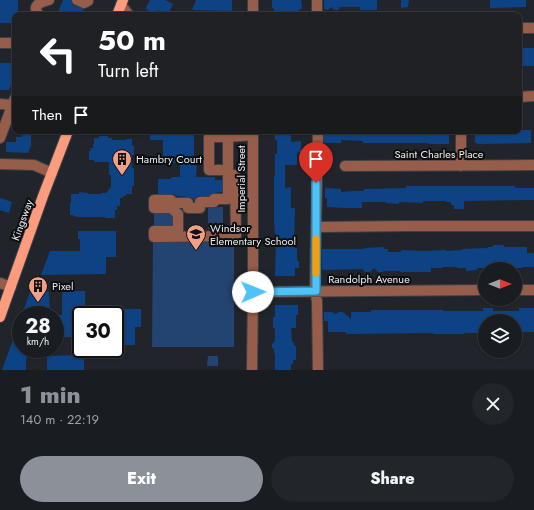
<!DOCTYPE html>
<meta charset="utf-8">
<style>
body{margin:0;font-family:Jost,sans-serif;background:#222529;color:#f1f3f6;height:100vh;display:flex;flex-direction:column;font-size:15px;white-space:nowrap}
*{box-sizing:border-box;margin:0}
p{font-size:13px;color:#9fa1a5}
.icon{flex:none;width:22px;height:22px;fill:none;stroke:currentColor;stroke-width:2;stroke-linecap:round;stroke-linejoin:round}
.map{position:relative;height:370px;overflow:hidden}
.details{display:flex;flex-direction:column;background:#191c20;flex:1}
.details>*{flex:none}
.banner{position:absolute;left:12px;top:12px;width:510px;height:122px;border-radius:8px;box-shadow:0 1px 3px #0004,0 0 0 1px #373a3e;background:#202124;color:#fff;overflow:hidden}
.needle{width:26px;rotate:90deg}
.buttons{position:absolute;left:478px;top:262px;display:grid;gap:8px}
.buttons a{display:grid;place-items:center;width:44px;height:44px;border-radius:50%;background:#191c20;box-shadow:0 1px 3px #0004,0 0 0 1px #373a3e;font-size:20px}
.speed{position:absolute;left:12px;top:306px;display:flex;gap:8px;font-size:20px;font-weight:700;text-align:center}
.speed>*{display:grid;place-content:center;width:52px;height:52px;border-radius:50%;background:#191c20;box-shadow:0 1px 3px #0004,0 0 0 1px #373a3e;line-height:1}
.speed small{font-size:10px;font-weight:400}
.speed .limit{border:2px solid #111;border-radius:6px;background:#fff;color:#111}
.pin{position:absolute;display:grid;place-items:center;width:34px;height:34px;color:#fff;margin:-41px -17px;border-radius:50% 50% 50% 0;rotate:-45deg;box-shadow:0 0 4px #0007}
.pin .icon{rotate:45deg}
.me{position:absolute;width:44px;margin:-22px;rotate:89deg;stroke-linejoin:round;filter:drop-shadow(0 0 3px #0008)}
.turn{display:flex;align-items:center;gap:14px;height:84px;padding:0 20px;font-size:18px}
.turn .icon{width:52px;height:52px;stroke-width:2.5}
.turn b{display:block;font-size:28px;line-height:34px}
.then{display:flex;align-items:center;height:38px;padding:0 20px;background:#0003;gap:8px;font-size:15px}
.round{display:grid;place-items:center;flex:none;width:42px;height:42px;border-radius:21px;background:#222529}
.head{display:flex;align-items:center;justify-content:space-between;height:68px;padding:0 20px}
h1{font-size:24px;font-weight:800;line-height:30px;color:#8c9099}
.cta{display:flex;gap:8px;margin-top:auto;padding:8px 20px}
.cta a{flex:1;height:46px;border-radius:24px;background:#8c9099;color:#fff;font-size:16px;font-weight:800;line-height:46px;text-align:center}
.cta a+a{background:#222529;color:#f1f3f6}
.map>svg:first-child{display:block}
.green{fill:#234370}
.building{fill:#0d4384}
.lines{fill:none;stroke-linecap:round;stroke-linejoin:round}
.minor-casing{stroke:#3d4147;stroke-width:12}
.major-casing{stroke:#3d4147;stroke-width:12}
.minor{stroke:#975d4b;stroke-width:10}
.major{stroke:#fd9b7e;stroke-width:10}
.route-casing{stroke:#337fa1;stroke-width:10}
.route{stroke:#4fc3f7;stroke-width:7}
.slow{stroke:#f59e0b;stroke-width:7}
.labels{text-anchor:middle;dominant-baseline:central;stroke-width:4;stroke-linejoin:round;paint-order:stroke}
.street-label{font-size:11px;fill:#e9ecf0;stroke:#0c0e10}
.poi-label{font-size:11px;fill:#e9ecf0;stroke:#0c0e10;text-anchor:start}
</style>
<div class="map">
<svg width="534" height="370" viewBox="0 0 534 370">
<rect width="100%" height="100%" fill="#21252b"/>
<path class="green" d="M208,207H223V229H208Z
M154,208H171L178,231H154Z
M153,242H234V347H152Z
M208,356H218V366H207Z"/>
<path class="building" d="M0,0H18V15H15V23H0Z
M63,0H71L72,4L74,6L84,9L81,15H57Z
M150,0H165L173,4L168,15L158,10L156,14L145,9Z
M196,0H232V11L192,10Z
M272,0H301L302,8L297,12H290V13H276L272,7Z
M324,0H377V10H360V7H340L338,10H334L331,7L328,10L324,9Z
M401,0H409L408,7L401,8Z
M490,0H526V7L490,8Z
M519,48H534V66H519Z
M0,63H15V74L9,90H0Z
M519,130H531V143L477,144V143H475V131H519Z
M22,131H31V146L28,153L6,152V142H16V137H22Z
M150,131H194V162H197L196,177H215V180H222V192L214,193L209,196H197L194,200L192,198L188,197L176,196L174,194H158V179H171V177H180V163H163V140H150Z
M275,131H291V142L301,141V152L297,153V165H285V188L291,187V208H295L294,248H297V261H299V268H295V276H275L276,234H275L274,221V176H275V154H277V140H275Z
M324,131H449V144H428V143H363V141L341,140V143H324Z
M99,136H108V138H112V140H126V139H132V146H134V155H132V168H134V186H132V194H126V196H123V198H120V206H117V210H115V218H105V217H76V216H73V215H70V203H71V194H79V192L88,193V194H101V193H106L111,187V175H109V162H94V160H89V151H91L90,148H93V144H94V138H99Z
M406,186H515V188H534V200L464,201V209H454V205H451V202H446V201H423V203L399,202V204L386,203V202H362V208H346L327,207V198H325V188L341,189V192L354,191H364V189L406,188Z
M0,198L12,202L9,213L0,210Z
M78,231H116V257H106V274L41,275L50,251H80V239H78Z
M493,245H504V247H527V253H534V267H523V268H477V270L466,271V268H457V267H443V268H431V272H400V271H384L383,272H378L374,268L370,272H365L362,269L323,270V269H322V249H364V248L384,247V249H388V252H401V250L423,251L446,250V251L462,250V249L488,248V247H493Z
M32,286L49,292L50,315H22Z
M62,290H73V291H85V315H81V337H55V315H62Z
M275,305H298V315H296V328H291L292,342H294V346H296V360H293V364H291V370H275V353H274V349L272,348V344L275,341V328H273V317H275Z
M483,308H493V311H519V308H534V332H515V321H485V327H480V333H464V334H433V333L346,334V332H328V321H324V312H332L336,314L339,312H343L351,319V312H371V310H443V311H483Z
M115,309H141V327H135V345H121V354H115Z
M20,320H21V349H30L26,360V370H2Z
M84,355V370H47V356Z"/>
<g class="lines">
<g class="minor-casing">
<path id="minor" d="M77,0L84,3L88,1
M121,5L129,15
M39,15C31,5 41,2 49,0
M253,15V0
M317,15V0
M519,28H534
M0,43H15
M519,97L534,96
M0,104L12,105
M318,131L316,227L315,291L317,301L318,370
M461,131V166
M209,137H228V170H209Z
M228,137L253,135
M0,138L15,98
M0,164L34,165L52,173
M345,166L534,165
M228,175H235L236,236L154,237V231H178V214L171,208H154V200H171V203H188V208H200V202H214V199H228Z
M316,227L409,226H534
M0,283L11,287
M515,290H534
M253,292L485,290
M252,370L253,292V131"/>
</g>
<g class="major-casing">
<path id="major" d="M117,15L123,0
M0,317L43,196L68,131"/>
</g>
<use href="#minor" class="minor"/>
<use href="#major" class="major"/>
</g>
<g class="lines">
<g class="route-casing">
<path id="route" d="M253,292L316,291V183"/>
</g>
<use href="#route" class="route"/>
<path class="slow" d="M316,273V239"/>
</g>
<defs>
<g id="building-pin" transform="scale(1)"><path d="M0 17L-7.5 6A9.5 9.5 0 1 1 7.5 6Z" fill="#f39f86" stroke="#0c0e10"/><path d="M-4-6H4V6H1V3H-1V6H-4ZM-2.5-4.3h1.7v1.8h-1.7ZM.8-4.3h1.7v1.8H.8ZM-2.5-1h1.7V.8h-1.7ZM.8-1h1.7V.8H.8Z" fill="#111"/></g>
<g id="school-pin" transform="scale(1)"><path d="M0 17L-7.5 6A9.5 9.5 0 1 1 7.5 6Z" fill="#f39f86" stroke="#0c0e10"/><path d="M0-5L7-2L0 1L-7-2ZM-4 1L0 2.5L4 1V4Q0 6-4 4Z" fill="#111"/></g>
</defs>
<g fill-rule="evenodd">
<use href="#building-pin" x="122" y="159"/>
<use href="#school-pin" x="196" y="234"/>
<use href="#building-pin" x="38" y="286"/>
</g>
<g class="labels">
<g class="street-label">
<text x="439" y="154">Saint Charles Place</text>
<text transform="translate(241 179) rotate(-90)">Imperial Street</text>
<text transform="translate(22 220) rotate(-70)">Kingsway</text>
<text x="369" y="279">Randolph Avenue</text>
</g>
<g class="poi-label">
<text x="136" y="159">Hambry Court</text>
<text x="210" y="228">Windsor<tspan x="210" dy="13">Elementary School</tspan></text>
<text x="52" y="286">Pixel</text>
</g>
</g>
</svg>
<div class="buttons">
<a><svg class="needle" viewBox="-14 -14 28 28"><path d="M0-13l5 13h-10z" fill="#e53935"/><path d="M0 13l5-13h-10z" fill="#9fa1a5"/></svg></a>
<a><svg class="icon" aria-label="layers" viewBox="0 0 24 24"><path d="M12 4l9 5-9 5-9-5zM3 14l9 5 9-5"/></svg></a>
</div>
<div class="speed"><div>28<small>km/h</small></div><div class="limit">30</div></div>
<div class="pin" style="left:316px;top:183px;background:#d93025"><svg class="icon" aria-label="arrive" viewBox="0 0 24 24"><path d="M6 21V4h12l-3 4 3 4H6"/></svg></div>
<svg class="me" style="left:253px;top:292px" viewBox="-20 -20 40 40"><circle r="19" fill="#fff"/><path d="M0-13L10 11 0 6-10 11z" fill="#4fc3f7"/></svg>
<div class="banner">
<div class="turn"><svg class="icon" aria-label="left" viewBox="0 0 24 24"><path d="M17 20v-9H6M10 6l-5 5 5 5"/></svg><div><b>50 m</b>Turn left</div></div>
<div class="then">Then<svg class="icon" aria-label="arrive" viewBox="0 0 24 24"><path d="M6 21V4h12l-3 4 3 4H6"/></svg></div>
</div>
</div>
<section class="details">
<div class="head"><div><h1>1 min</h1><p>140 m · 22:19</p></div><a class="round"><svg class="icon" aria-label="close" viewBox="0 0 24 24"><path d="M6 6l12 12M18 6L6 18"/></svg></a></div>
<div class="cta"><a>Exit</a><a>Share</a></div>
</section>
